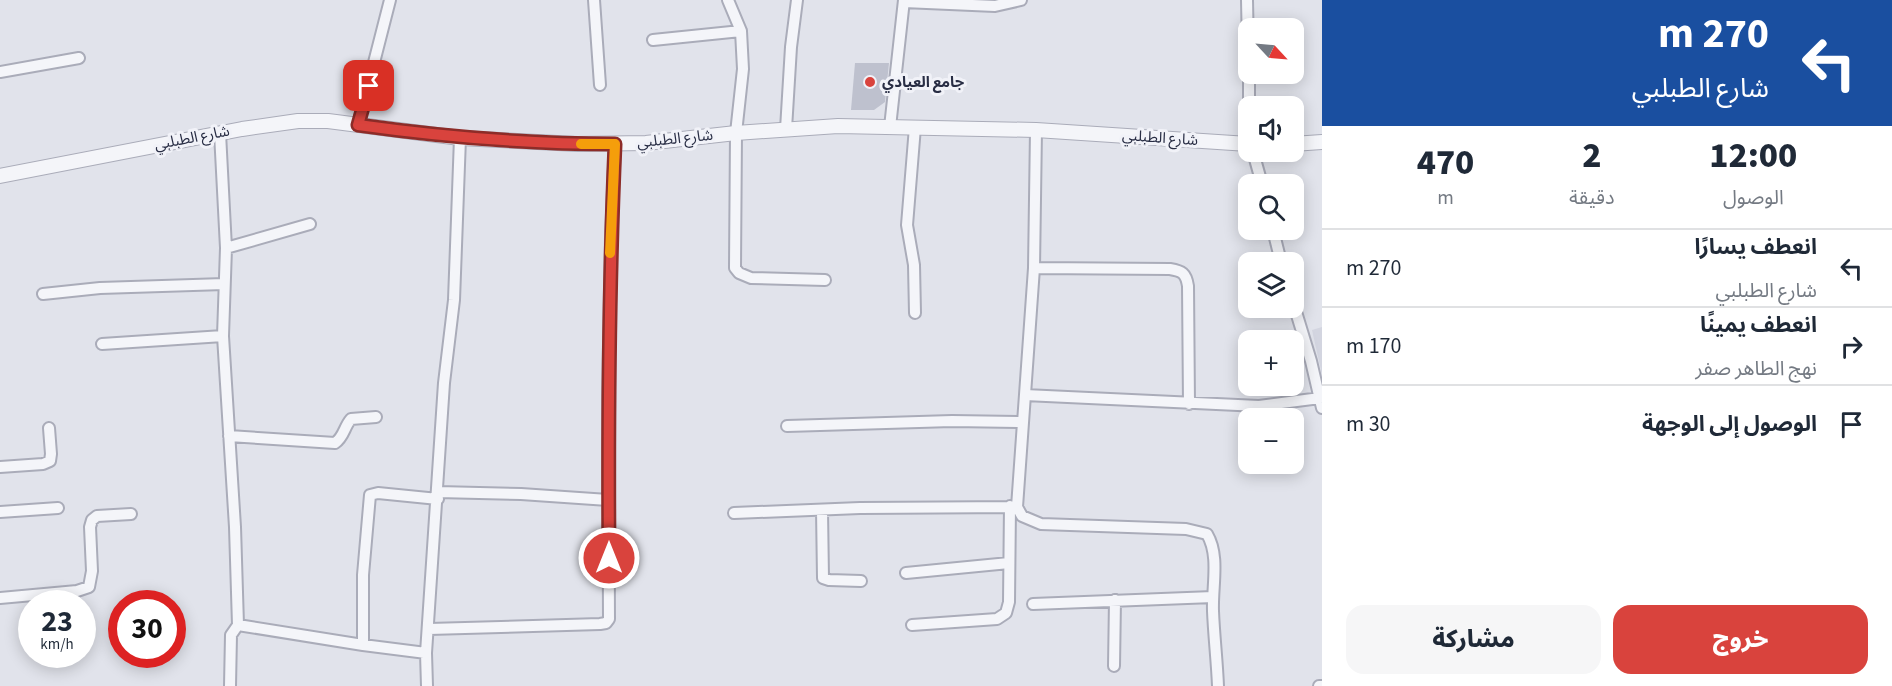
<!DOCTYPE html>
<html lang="ar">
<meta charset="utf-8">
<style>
body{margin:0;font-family:"Source Sans 3","Noto Sans Arabic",sans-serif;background:#f6f6f7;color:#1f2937;direction:rtl;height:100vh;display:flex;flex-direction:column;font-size:22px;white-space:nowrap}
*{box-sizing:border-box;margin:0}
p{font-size:20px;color:#747a83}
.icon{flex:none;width:33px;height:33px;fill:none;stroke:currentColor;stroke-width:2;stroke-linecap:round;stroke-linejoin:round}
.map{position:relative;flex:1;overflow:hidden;direction:ltr}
.panel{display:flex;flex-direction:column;background:#fff;width:570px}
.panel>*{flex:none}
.banner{background:#1a4fa0;color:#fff;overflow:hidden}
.needle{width:39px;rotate:116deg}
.buttons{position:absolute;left:1238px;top:18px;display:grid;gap:12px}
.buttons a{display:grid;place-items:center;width:66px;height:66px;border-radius:12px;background:#fff;box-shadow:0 3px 15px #0003;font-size:30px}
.speed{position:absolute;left:18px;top:590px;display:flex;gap:12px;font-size:30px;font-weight:700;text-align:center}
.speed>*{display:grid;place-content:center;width:78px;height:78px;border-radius:50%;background:#fff;box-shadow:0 3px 15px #0003;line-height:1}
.speed small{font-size:15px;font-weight:400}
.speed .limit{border:9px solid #d22;background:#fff;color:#111}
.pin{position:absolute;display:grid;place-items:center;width:51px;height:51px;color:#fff;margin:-26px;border-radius:12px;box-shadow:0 3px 9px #0006}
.me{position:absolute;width:66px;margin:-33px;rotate:0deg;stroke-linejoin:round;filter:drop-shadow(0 0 4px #0008)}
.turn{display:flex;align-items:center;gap:21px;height:126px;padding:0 24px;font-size:27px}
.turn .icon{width:78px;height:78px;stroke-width:2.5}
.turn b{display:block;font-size:42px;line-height:51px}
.eta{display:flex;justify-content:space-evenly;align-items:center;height:102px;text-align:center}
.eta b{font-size:36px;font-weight:800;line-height:42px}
.button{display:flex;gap:12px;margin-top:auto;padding:12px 24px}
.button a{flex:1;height:69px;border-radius:18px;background:#d9433d;color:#fff;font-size:24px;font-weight:800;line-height:69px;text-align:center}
.button a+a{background:#f6f6f7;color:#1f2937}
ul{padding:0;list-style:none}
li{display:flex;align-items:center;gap:18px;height:78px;padding:0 24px;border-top:2px solid #e0e1e3}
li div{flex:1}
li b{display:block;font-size:22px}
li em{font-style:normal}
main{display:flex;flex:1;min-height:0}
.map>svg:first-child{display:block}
.built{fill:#d3d5e0}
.building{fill:#bec1ce}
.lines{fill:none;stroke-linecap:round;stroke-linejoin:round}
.minor-casing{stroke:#aaacb9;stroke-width:14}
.tertiary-casing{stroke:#aaacb9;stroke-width:16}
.minor{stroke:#f4f5f9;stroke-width:10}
.tertiary{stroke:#f4f5f9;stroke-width:14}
.route-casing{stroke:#8d2c28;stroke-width:15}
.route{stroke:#d9433d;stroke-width:10}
.slow{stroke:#f59e0b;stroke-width:10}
.poi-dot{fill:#d9433d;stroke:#f1f2f8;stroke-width:2}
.labels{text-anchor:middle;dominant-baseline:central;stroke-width:6;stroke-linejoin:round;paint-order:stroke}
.poi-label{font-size:15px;font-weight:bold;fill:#282d44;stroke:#f1f2f8;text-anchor:start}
.street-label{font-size:15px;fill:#282d44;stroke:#f1f2f8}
</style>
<main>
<section class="panel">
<div class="banner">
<div class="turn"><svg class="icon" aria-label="left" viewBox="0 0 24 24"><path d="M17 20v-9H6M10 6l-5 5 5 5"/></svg><div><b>270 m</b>شارع الطبلبي</div></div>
</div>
<div class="eta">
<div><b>12:00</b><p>الوصول</p></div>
<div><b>2</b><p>دقيقة</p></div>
<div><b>470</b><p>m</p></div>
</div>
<ul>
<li><svg class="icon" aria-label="left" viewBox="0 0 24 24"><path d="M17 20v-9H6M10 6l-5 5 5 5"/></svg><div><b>انعطف يسارًا</b><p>شارع الطبلبي</p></div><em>270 m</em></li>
<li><svg class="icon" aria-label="right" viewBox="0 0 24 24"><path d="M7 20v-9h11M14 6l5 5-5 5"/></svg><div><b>انعطف يمينًا</b><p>نهج الطاهر صفر</p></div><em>170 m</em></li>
<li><svg class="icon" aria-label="arrive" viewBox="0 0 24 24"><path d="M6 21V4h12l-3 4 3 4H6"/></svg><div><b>الوصول إلى الوجهة</b></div><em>30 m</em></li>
</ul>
<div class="button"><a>خروج</a><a>مشاركة</a></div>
</section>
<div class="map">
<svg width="1322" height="686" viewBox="0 0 1322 686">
<rect width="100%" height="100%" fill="#e1e3eb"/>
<path class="built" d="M1322,327V375L1312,330Z"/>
<path class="building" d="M855,63H889L885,102L874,110H851Z"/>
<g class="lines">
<g class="minor-casing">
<path id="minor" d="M594,0L600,85
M728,0L741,31
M1247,0L1248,50
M904,2L995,6L1021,0
M653,40L741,31L743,69L736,133L735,268L739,273L751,278L825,280
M0,72L79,58
M1249,74V106
M358,125L390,0
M890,127L904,0
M915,127L907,225L914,265L915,313
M786,129L791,47L797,0
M1036,130L1034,268L1017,507L1022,516L1041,524L1186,529L1207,534C1220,556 1212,586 1213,611C1214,636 1217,661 1218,686
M220,133L226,248L223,336L235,527L238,625L231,635L230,686
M1253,152L1262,184
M1273,230L1281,262
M226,248L310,224
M1034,268L1170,269C1182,271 1186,273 1188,286L1189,404
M43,294L100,288L224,284
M1293,302L1311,361L1322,408
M102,344L223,336
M1025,395L1259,406L1320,398
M787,426L952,421L1023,422
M229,436L335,443C344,437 344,427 351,419L376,417
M0,467L43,464L50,461L51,454L49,428
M438,492L521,494L608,500
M822,510L823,578L829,580L861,581
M0,512L58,508
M734,513L860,508L1017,507
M906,573L1009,563
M0,598L77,591L89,587L92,571L90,527L92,520L97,516L131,514
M1033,604L1213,597
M238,625L363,645L426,653
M912,625L997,619L1006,613L1009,602L1010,506
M429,629L600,624L606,623L609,619L608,397L611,237L615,144
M363,645V575L370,495L378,493L438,499
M1114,666L1115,600
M427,686L426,653L444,383L454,300L460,138
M1319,686H1322"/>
</g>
<g class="tertiary-casing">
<path id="tertiary" d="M1293,144L1322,142
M0,176L242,129L298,121H328L460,138L577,144L646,143L736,133L838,126L1036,130L1248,144"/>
</g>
<use href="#minor" class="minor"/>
<use href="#tertiary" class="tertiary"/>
</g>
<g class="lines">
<g class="route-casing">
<path id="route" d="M369,86L358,125C444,137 529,144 615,144C609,282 608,420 609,558"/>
</g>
<use href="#route" class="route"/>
<path class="slow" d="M581,144H615L610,253"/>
</g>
<circle class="poi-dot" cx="870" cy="82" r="6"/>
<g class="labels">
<g class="poi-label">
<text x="882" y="82">جامع العيادي</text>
</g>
<g class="street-label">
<text transform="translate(192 138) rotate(-11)">شارع الطبلبي</text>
<text transform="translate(1160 138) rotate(4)">شارع الطبلبي</text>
<text transform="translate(675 139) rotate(-6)">شارع الطبلبي</text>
</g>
</g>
</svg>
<div class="buttons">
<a><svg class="needle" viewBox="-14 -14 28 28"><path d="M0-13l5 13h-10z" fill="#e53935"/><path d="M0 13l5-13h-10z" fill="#747a83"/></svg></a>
<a><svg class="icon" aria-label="sound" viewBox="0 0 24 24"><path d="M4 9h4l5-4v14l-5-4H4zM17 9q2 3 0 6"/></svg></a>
<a><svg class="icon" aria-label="search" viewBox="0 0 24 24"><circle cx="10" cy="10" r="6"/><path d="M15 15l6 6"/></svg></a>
<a><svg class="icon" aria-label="layers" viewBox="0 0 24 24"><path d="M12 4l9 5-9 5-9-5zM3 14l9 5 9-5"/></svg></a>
<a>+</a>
<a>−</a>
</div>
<div class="speed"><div>23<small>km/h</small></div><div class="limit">30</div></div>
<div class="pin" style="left:369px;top:86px;background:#d93025"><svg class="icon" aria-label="arrive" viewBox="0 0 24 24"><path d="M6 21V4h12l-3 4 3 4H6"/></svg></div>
<svg class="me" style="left:609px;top:558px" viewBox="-20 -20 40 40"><circle r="17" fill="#d9433d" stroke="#fff" stroke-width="3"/><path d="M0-11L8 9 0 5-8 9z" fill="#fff"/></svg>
</div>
</main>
